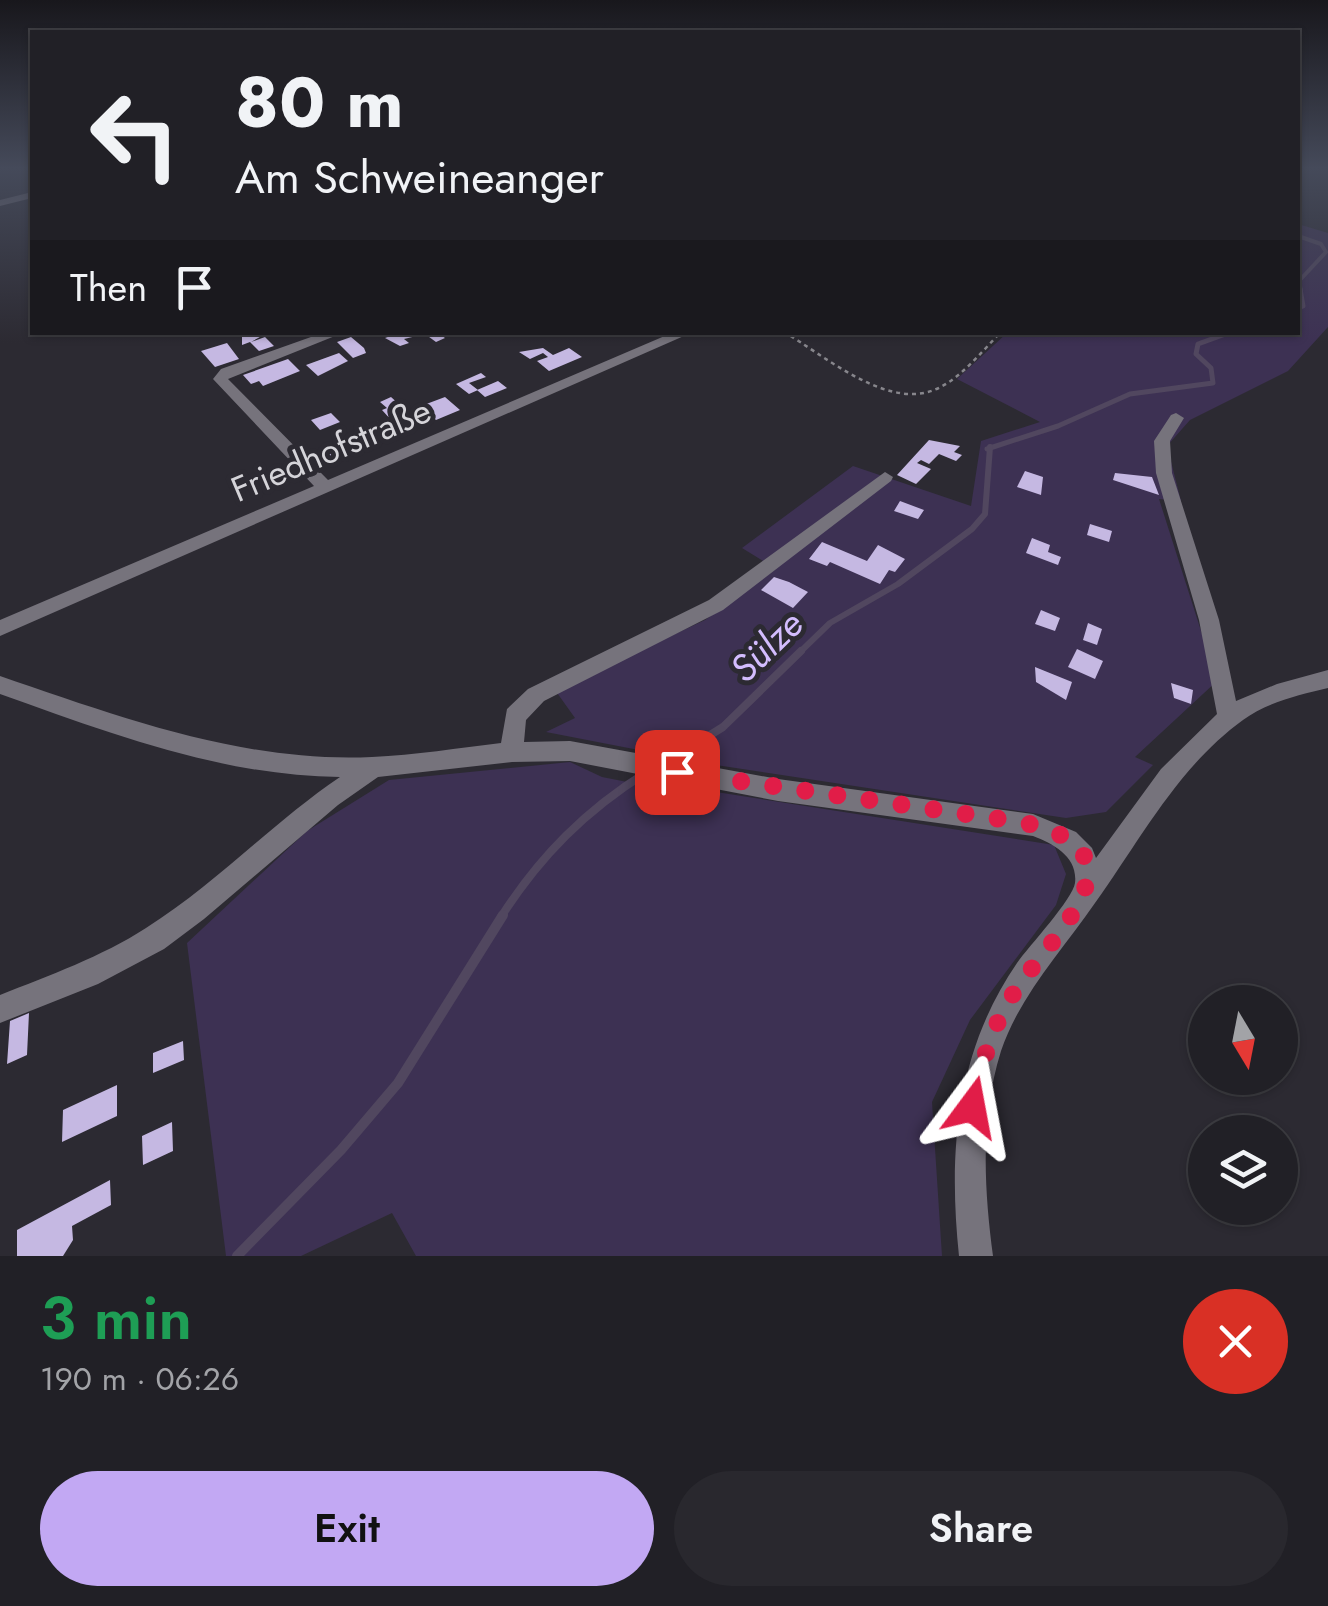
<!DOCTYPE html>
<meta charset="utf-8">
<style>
body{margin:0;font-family:Jost,sans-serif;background:#29282e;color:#f1f3f6;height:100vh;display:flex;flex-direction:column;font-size:38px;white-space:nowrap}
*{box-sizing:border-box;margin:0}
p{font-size:32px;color:#a2a3a7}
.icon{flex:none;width:55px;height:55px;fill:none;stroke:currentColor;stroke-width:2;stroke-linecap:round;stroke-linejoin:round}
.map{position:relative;height:1256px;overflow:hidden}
.sheet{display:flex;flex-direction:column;background:#212026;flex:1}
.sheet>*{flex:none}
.banner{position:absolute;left:30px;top:30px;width:1270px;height:305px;border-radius:0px;box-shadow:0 2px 8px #0004,0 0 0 2px #3e3e43;background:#212026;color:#f1f3f6;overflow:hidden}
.needle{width:65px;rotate:170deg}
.tools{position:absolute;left:1188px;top:985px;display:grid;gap:20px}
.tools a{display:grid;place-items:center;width:110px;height:110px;border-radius:50%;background:#212026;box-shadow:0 2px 8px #0004,0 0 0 2px #3e3e43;font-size:50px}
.pin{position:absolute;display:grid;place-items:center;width:85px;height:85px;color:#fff;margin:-42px;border-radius:20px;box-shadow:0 5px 15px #0006}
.me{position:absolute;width:110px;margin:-55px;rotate:13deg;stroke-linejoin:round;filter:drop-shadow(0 0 8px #0008)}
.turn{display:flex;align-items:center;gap:35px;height:210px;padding:0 40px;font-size:45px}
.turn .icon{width:130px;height:130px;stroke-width:2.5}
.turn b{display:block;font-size:70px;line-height:85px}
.then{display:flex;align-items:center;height:95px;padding:0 40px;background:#0003;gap:20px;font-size:38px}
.round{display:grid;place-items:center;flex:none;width:105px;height:105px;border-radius:52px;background:#29282e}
.overview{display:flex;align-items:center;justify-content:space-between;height:170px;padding:0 40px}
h1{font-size:60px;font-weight:600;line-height:75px;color:#1e9e55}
.button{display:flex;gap:20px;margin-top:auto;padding:20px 40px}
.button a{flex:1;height:115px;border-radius:60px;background:#c2a8f3;color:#111;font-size:40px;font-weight:600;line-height:115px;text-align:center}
.button a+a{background:#29282e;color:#f1f3f6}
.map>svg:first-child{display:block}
.green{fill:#3d3153}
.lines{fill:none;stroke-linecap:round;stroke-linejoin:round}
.stream-far4{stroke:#51475f;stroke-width:4}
.stream-far3{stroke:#51475f;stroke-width:5}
.stream-far2{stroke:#51475f;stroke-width:6}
.stream-far1{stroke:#51475f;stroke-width:8}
.stream{stroke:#51475f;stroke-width:10}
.building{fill:#c5b8e2}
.path{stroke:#87868c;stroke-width:2.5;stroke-dasharray:4 4;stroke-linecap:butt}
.minor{fill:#76737c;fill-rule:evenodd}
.route{stroke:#e11d48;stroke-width:18;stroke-dasharray:0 32.4}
.labels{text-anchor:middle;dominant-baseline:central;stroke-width:10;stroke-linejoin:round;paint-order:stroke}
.street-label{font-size:35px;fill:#d5d4d9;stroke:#2c2a32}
.water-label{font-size:38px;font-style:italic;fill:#d3bdfe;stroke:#2c2a32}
</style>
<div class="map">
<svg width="1328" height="1256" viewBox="0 0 1328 1256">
<rect width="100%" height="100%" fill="#2c2a32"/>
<path class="green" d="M1298,224L1328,233V327L1288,371L1190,420L1167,446L1181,501L1159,499L1217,681L1135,757L1153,765L1106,812L1066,818L716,765L546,732L575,718L555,690L705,620L776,569L742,548L853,466L971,506L981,441L1040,422L957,379L1007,333L1298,332Z
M570,762L602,777L698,796L710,791L1054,845L1066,874L1056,905L970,1020L932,1102L942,1256H416L392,1213L301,1256H226L187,943L307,831L389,780Z"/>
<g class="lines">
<path class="stream-far4" d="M1298,236L1321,244L1326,252L1299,281L1301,291"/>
<path class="stream-far3" d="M1298,308L1303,306L1300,289
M987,449L1058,426L1130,394L1213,383L1211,368L1196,354L1198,344L1231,332"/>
<path class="stream-far2" d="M798,654L830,623L898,584L972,529L985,514L990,447"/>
<path class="stream-far1" d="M667,762L723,727L801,651
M501,917C540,856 586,810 647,772"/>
<path class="stream" d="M237,1256L341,1150L398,1083L503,915"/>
</g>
<path class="building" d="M255,332L267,333L251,342L265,337L274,346L259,351L250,342L242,345V337Z
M401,332H437L445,338L436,342L425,334L404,339L409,343L400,346L385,338Z
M351,337L364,348L366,353L353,358L337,342Z
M227,343L239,359L215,367L201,351Z
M543,348L553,355L569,348L582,357L549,371L537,361L548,357L543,353L530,359L519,352Z
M339,353L348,361L318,376L306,365Z
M288,359L300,371L263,386L259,381L251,384L243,375Z
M481,373L486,377L469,383L478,390L469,394L456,384Z
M498,381L507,388L485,397L477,390Z
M391,397L414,418L422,424L402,432L382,410L387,408L380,402Z
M445,397L460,410L436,420L421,406Z
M331,413L340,422L320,430L311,420Z
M380,421L383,425L378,430L387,428L394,435L377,442L367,426Z
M349,440L358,450L316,467L308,457Z
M929,440L960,446L954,452L962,455L956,461L939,454L929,464L921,460L917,463L931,469L916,484L897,475Z
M1025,471L1043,477L1041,495L1017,487Z
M1115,473L1152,477L1159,495L1113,480Z
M900,501L924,510L918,519L894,511Z
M1090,524L1112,531L1109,542L1087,535Z
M1032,538L1050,545L1048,552L1061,557L1058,565L1026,553Z
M822,542L867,561L878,545L905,559L895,572L889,570L880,584L830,562L827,566L809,559Z
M774,577L789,582L808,592L793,608L761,590Z
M1041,610L1060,618L1055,631L1035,624Z
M1088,623L1102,629L1097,645L1083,640Z
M1077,649L1103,661L1095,679L1068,667Z
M1035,667L1072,682L1066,700L1036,682Z
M1171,683L1193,690L1191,704L1174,698Z
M29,1013L27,1055L7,1064L10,1021Z
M183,1041L184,1060L153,1073V1053Z
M117,1085V1116L62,1142L63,1110Z
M172,1122L173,1151L143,1165L142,1136Z
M110,1180L111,1205L72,1226L73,1240L63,1256H17V1230Z"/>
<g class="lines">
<path class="path" d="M784,332C822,354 881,405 928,392C957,384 980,353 1001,332"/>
<path class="minor" d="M32,192V198L0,206V200Z
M325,332H345L228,379L328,480L674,332H693L0,636V620L314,486L213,379L221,369Z
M1176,413L1184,418L1170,441L1172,473L1219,620L1236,701L1277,684L1328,670V688C1299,695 1267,702 1243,720C1178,767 1141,839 1095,903C1062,951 1020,995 1001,1051C980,1118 984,1188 993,1256H959C948,1151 956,1052 1017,963C1029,946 1073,899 1075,883C1078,857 1054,844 1033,836L778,801L570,761L512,762L378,777L338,805L204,919L164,949L98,984L0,1023V995C50,975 101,957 146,928C216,884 272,823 340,777C222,776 109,733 0,694V676C120,717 243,763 372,757C415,755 459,748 501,743L507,709L528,689L709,600L885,472L893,477L891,481L723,610L544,701L526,720L524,742L570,741L778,779L1033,814L1076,832L1092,848L1096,858L1161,769L1217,714L1199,620L1156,473L1154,441L1171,415Z"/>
</g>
<linearGradient id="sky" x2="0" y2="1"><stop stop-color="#18171c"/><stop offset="0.49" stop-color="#454a5a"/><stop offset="1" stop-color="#454a5a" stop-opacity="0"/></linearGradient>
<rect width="1328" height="343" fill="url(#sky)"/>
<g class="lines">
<path class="route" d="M677,772L1021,822C1161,852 1043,940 1007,1004C989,1036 980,1071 972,1107"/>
</g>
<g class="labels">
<g class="street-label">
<text transform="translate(331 450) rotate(-23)">Friedhofstraße</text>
</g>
<g class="water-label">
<text transform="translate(766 646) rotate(-44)">Sülze</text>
</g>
</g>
</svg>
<div class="tools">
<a><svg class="needle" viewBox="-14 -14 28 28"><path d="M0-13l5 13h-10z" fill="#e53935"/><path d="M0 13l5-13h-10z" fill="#a2a3a7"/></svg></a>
<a><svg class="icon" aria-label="layers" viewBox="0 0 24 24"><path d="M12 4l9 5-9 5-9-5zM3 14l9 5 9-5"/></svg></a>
</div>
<div class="pin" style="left:677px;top:772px;background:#d93025"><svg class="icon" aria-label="arrive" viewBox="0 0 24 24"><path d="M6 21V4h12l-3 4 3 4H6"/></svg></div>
<svg class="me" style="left:972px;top:1107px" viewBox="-20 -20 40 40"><path d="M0-17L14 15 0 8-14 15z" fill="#e11d48" stroke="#fff" stroke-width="4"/></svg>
<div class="banner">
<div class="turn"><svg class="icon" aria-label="left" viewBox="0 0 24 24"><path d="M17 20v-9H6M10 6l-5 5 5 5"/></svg><div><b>80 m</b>Am Schweineanger</div></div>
<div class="then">Then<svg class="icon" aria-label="arrive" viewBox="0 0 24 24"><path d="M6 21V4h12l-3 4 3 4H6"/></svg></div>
</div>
</div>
<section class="sheet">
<div class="overview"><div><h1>3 min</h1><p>190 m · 06:26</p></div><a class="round" style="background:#d93025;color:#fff"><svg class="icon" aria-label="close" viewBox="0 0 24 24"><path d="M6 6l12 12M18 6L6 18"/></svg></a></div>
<div class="button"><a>Exit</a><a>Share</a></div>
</section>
